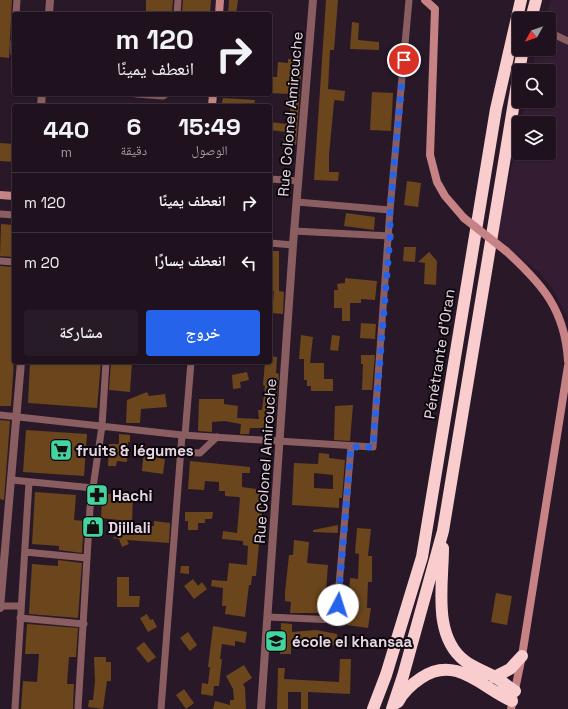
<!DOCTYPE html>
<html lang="ar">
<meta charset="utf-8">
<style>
body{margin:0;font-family:"Space Grotesk","Noto Naskh Arabic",sans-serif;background:#271b27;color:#f1f3f6;direction:rtl;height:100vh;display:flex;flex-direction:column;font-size:15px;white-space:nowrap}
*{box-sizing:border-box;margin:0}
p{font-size:13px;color:#a19ea4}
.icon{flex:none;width:22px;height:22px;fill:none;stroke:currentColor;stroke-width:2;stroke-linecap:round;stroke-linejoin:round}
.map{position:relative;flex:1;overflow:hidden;direction:ltr}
.drawer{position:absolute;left:12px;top:104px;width:260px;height:260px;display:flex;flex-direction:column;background:#1f121e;border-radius:4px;box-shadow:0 1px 3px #0004,0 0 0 1px #3c323c;direction:rtl}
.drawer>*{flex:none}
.top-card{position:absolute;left:12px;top:12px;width:260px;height:84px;border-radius:4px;box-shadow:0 1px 3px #0004,0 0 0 1px #3c323c;direction:rtl;background:#1f121e;color:#f1f3f6;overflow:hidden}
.needle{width:26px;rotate:230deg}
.buttons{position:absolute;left:512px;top:12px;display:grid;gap:8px}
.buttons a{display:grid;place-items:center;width:44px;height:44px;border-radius:4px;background:#1f121e;box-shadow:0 1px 3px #0004,0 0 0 1px #3c323c;font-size:20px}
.pin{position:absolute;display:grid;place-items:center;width:34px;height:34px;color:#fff;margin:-17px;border:2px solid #fff;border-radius:50%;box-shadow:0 1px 4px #0007}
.me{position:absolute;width:44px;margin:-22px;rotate:5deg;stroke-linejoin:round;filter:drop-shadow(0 0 3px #0008)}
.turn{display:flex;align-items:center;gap:14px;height:84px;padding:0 12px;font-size:18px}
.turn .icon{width:52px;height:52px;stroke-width:2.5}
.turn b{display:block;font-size:28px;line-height:34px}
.eta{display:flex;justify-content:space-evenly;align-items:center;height:68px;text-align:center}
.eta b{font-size:24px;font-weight:600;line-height:28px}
.action{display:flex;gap:8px;margin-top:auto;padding:8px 12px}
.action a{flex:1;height:46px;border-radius:4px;background:#2563eb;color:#fff;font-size:16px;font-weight:600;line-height:46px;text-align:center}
.action a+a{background:#271b27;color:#f1f3f6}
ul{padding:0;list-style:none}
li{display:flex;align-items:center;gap:12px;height:60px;padding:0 12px;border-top:1px solid #3c323c}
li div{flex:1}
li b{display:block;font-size:15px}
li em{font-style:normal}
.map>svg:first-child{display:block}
.built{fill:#341d32}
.building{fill:#6b461c;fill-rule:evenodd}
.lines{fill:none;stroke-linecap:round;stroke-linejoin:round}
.minor{stroke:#8a5e60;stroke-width:7}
.tertiary{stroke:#8a5e60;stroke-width:8}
.secondary{stroke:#c78286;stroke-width:8}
.motorway{stroke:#f9cdce;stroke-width:12}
.secondary-bridge{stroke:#c78286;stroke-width:8}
.route{stroke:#2563eb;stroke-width:7;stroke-dasharray:0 12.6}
.labels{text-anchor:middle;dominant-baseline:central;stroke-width:4;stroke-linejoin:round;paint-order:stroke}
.street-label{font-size:15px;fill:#e5d8e3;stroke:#0d060c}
.poi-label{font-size:15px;font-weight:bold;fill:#e5d8e3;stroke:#0d060c;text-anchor:start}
</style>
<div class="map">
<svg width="568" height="709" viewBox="0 0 568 709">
<rect width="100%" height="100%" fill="#291828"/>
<path class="built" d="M551,0H568V319L554,291L539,272L496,239L519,131V153H549V123H521L525,101H549V71H532L537,49H549V19H545Z"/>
<path class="building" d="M0,0H12L9,58L0,57Z
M146,0H173L172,11H146Z
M183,0H211L210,14L182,12Z
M229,0H238L236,14H228Z
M326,0H338L334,50H330L328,89L345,91L344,101L335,100L334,102L329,155V172H339L338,181L314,180Z
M352,22L359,23L358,40L379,42V50L350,49Z
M301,58V75L296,145L283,143L285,132L270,130V122L286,124V121H289L291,103H287L288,94L270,93V77H277L278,62L288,63V59Z
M372,92L393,93L391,131L370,130Z
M223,98L255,100L254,106H221Z
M0,143L14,144V162L0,161Z
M407,181L421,183L418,207L404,205Z
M346,213L375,217L374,230L344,226Z
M1,224L14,225V257L0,256Z
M404,247H416L415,262L403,261Z
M270,251H279V291L284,292L283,314L272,313L274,291H270Z
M429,252L437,261L436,285L424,284L425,263L418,262Z
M0,266L14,267V360L11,406H0Z
M345,278L377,281L375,300L361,299V303H350V321H342V308H334V290H338L337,284L345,283Z
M361,323L376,324L375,339L360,338Z
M301,335L313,337L310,363H324V379H333V391H311V386H307V380H304V359H299Z
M332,335L340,336L338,351L330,350Z
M361,355H375L372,390H362L363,364H361Z
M270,356L277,357L276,373L279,374L276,408L270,407L271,425H274V433H263V428H250L249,434H240L241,424L224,421L212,422V432L198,431L199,399H224V404L238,406L237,418L259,419L258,410H262L265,386L263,385L265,362H270Z
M30,362H101L97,408L28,403Z
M111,362H132L130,392L109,390Z
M247,372L249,380L240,382L241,388L233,389L232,375Z
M147,392L149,396L165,394L167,407L141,409L140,423H126L127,400Z
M353,405L350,441L334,440L335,406Z
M0,420L10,421L4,500L0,499Z
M26,430L87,434L84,476L23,472Z
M119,434L130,435V442H128L127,462L117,461L116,466H108L109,444H119Z
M158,446L159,458L165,459L163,474L142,471L144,447Z
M319,453L329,454V458L345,460L342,498H339V508L292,505L294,463L318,464ZM314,473L333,475V489L314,488Z
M190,461L250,467V473H242V487L264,490L256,576H252L251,585H249L245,617L225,614L226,606H222L223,588L211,586L212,580L227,581L229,563L247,565L248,546L243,545V541L222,539L223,531L237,533L240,498L239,497L225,496V491H219V482L205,481L204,490L188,489Z
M35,492L76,495L74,520L84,521L82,553L59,550V546L32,544Z
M108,494H133L132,525L154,526V521L170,523L169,543L127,540L129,544L122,547L119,539L112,538L124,534L119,520L101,518L102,499H108Z
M185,512H213L212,519H205V523H198V530H188V521H185Z
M338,525V533L313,532V530Z
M357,528L371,529L368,556H372V582H368L367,608H371L368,628L347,625L350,578L358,579L359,554L355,553Z
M294,540L309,542L307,563L328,565L326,591L334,590L332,609H329V613H290L291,602L285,601V592L289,555H293Z
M58,560L82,563L78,618L29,614L32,564L58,566Z
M181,566H189V574L180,573Z
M117,577H129V596H140L139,607H117Z
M193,579L198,586L202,582L207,589L194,599L184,586Z
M496,593L512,596L507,625L491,622Z
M147,614L150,620L153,619L157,627L148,632L140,618Z
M281,623L292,624V632L316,630L337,634L338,646L312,643L291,644V654H280Z
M27,624L78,628L76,657H69L67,684H74L73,709H21L23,681L37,682L39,654H25Z
M213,626L247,632L245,643L235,641V646L222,644L220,659H222L219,686H214L213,696L201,694L202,683L208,684L210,667H208Z
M188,632L197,645L190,651L180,638Z
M144,642L156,657L148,663L136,648Z
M94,657H106V662H111V681H107L103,709L88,707L89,700H93L95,682Z
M340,659H351L350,694L308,692V709H301V692H288V709H277L278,668H285L284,679L339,682Z
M244,665L252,678L243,684L245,688L246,709H213L215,701L230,705V700H234L233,689L226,676Z
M184,689L194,703L186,709L176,695Z"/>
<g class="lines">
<path class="minor" d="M16,14L17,0
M177,14L178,0
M549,32L568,41
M14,42V53
M136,94L163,96L166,94
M270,179L298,181
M297,202L390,210
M0,214L14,215
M294,231L390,236
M270,243L293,245
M0,261L14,262
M0,415L182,435L373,447L390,210L409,0
M185,435L191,362
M181,452L200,453L217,437
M12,480L93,488
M25,552L87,558
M0,606H20
M268,617L336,620L351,447
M20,618L84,624
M15,709L29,482
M78,709L90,508L102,426L106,362
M161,709L182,435"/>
<path class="tertiary" d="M49,14L50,0
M41,106L42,94
M0,608L21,362
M261,709L293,245L313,0"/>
<path class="secondary" d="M425,0L435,9L430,155L437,182L445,196L464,218
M219,14L220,0
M212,106L213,94
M0,195L14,196
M506,251C542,284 565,309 568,361
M511,709L522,656L568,366"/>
<path class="motorway" d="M531,19L536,0
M519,71L523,49
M443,548C443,584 432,636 465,661C474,668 485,671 495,677C502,681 508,687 515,691
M494,677L510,669L522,656
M398,702C403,692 412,684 421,678C456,654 482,688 512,701
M373,709L386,675L422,557L496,109L521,0
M392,709L403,676L443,531L519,72"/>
<path class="secondary-bridge" d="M464,218L506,251"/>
</g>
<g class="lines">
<path class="route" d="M338,605L351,447H373L390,236V210L404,60"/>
</g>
<defs>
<g id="supermarket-square" transform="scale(1.15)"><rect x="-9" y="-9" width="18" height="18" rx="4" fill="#44d49f" stroke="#0d060c"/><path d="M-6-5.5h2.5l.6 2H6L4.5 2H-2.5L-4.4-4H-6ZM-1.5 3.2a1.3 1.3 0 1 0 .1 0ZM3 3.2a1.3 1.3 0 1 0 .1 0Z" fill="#111"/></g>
<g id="pharmacy-square" transform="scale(1.15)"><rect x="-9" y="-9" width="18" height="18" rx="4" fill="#44d49f" stroke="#0d060c"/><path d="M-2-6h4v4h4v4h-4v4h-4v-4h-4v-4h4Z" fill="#111"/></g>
<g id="shop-square" transform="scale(1.15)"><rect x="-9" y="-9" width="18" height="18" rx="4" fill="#44d49f" stroke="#0d060c"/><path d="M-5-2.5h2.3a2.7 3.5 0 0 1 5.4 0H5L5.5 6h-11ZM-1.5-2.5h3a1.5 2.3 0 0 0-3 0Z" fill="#111"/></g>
<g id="school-square" transform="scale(1.15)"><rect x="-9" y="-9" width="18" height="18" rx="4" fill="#44d49f" stroke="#0d060c"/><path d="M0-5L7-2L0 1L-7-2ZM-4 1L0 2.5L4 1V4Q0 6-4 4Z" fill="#111"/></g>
</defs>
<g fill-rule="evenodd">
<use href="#supermarket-square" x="61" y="450"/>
<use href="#pharmacy-square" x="97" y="495"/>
<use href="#shop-square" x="93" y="527"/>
<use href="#school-square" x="276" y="641"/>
</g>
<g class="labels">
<g class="street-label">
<text transform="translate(290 114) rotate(-85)">Rue Colonel Amirouche</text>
<text transform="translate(439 354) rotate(-81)">Pénétrante d'Oran</text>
<text transform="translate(265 461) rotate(-86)">Rue Colonel Amirouche</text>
</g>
<g class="poi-label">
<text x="76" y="450">fruits &amp; légumes</text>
<text x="112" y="495">Hachi</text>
<text x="108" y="527">Djillali</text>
<text x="292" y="641">école el khansaa</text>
</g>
</g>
</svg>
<div class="buttons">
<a><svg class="needle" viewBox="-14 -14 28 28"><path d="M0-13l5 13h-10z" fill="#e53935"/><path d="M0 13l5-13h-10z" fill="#a19ea4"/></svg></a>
<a><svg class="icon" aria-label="search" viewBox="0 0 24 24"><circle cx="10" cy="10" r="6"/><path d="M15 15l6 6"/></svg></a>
<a><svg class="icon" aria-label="layers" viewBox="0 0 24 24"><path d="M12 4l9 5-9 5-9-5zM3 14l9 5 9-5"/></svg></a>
</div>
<div class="pin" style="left:404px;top:60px;background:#d93025"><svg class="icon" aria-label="arrive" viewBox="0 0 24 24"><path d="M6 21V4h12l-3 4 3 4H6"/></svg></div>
<svg class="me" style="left:338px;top:605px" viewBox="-20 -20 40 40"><circle r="19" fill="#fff"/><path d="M0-13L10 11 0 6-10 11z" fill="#2563eb"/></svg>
<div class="top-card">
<div class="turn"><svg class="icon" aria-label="right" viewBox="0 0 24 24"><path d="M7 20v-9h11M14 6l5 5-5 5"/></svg><div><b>120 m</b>انعطف يمينًا</div></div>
</div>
<section class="drawer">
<div class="eta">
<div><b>15:49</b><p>الوصول</p></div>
<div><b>6</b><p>دقيقة</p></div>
<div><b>440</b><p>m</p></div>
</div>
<ul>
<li><svg class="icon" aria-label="right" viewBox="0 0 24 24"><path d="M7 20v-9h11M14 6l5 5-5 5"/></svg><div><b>انعطف يمينًا</b></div><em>120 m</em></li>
<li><svg class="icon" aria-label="left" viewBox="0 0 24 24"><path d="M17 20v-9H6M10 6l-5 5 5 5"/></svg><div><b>انعطف يسارًا</b></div><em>20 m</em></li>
</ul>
<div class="action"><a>خروج</a><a>مشاركة</a></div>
</section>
</div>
